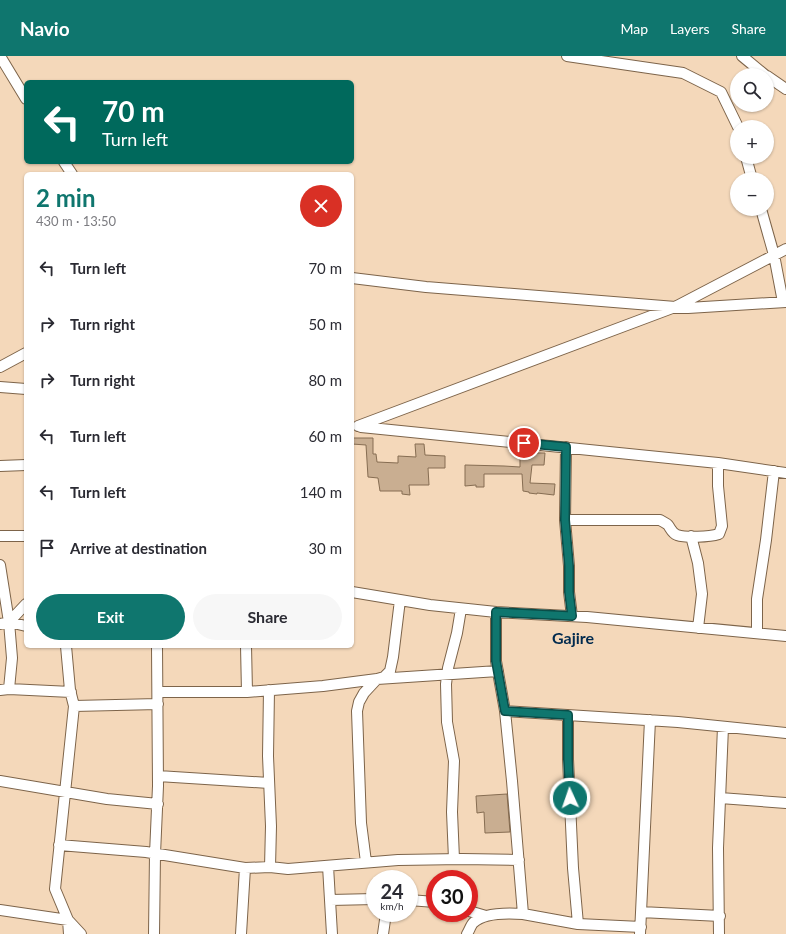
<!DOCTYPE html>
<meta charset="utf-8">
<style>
body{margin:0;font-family:Lato,sans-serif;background:#f7f7f7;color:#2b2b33;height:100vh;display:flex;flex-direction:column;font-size:15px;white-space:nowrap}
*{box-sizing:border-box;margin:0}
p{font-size:13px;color:#7c7c81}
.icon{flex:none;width:22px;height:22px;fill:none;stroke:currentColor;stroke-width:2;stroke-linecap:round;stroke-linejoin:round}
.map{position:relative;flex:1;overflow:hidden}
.side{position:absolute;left:24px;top:116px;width:330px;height:476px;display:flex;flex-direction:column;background:#fff;border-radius:6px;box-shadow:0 1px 3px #0004}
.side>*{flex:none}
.guide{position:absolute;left:24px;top:24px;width:330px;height:84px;border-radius:6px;box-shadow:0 1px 3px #0004;background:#00695c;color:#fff;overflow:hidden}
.buttons{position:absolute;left:730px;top:12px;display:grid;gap:8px}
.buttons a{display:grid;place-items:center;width:44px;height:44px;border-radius:50%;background:#fff;box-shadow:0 1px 3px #0004;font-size:20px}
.speed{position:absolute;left:366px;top:814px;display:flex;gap:8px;font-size:20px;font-weight:700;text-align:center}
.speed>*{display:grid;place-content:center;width:52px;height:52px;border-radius:50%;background:#fff;box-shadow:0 1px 3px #0004;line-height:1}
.speed small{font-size:10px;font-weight:400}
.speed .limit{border:6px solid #d22;background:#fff;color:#111}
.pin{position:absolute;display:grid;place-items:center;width:34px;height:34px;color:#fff;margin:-17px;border:2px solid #fff;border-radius:50%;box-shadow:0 1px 4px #0007}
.me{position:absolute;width:44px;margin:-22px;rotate:357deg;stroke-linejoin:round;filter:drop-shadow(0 0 3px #0008)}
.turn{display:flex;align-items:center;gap:14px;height:84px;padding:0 12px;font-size:18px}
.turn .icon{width:52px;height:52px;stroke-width:2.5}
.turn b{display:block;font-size:28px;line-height:34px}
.round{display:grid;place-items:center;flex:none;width:42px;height:42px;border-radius:21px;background:#f7f7f7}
.headline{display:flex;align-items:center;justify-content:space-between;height:68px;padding:0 12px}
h1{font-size:24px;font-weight:700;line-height:30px;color:#0f766e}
.action{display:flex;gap:8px;margin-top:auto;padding:8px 12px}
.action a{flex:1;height:46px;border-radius:24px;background:#0f766e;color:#fff;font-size:16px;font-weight:700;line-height:46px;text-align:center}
.action a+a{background:#f7f7f7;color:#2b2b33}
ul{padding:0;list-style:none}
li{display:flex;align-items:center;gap:12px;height:56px;padding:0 12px}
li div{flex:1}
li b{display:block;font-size:15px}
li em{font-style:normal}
header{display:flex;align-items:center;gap:24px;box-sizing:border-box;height:56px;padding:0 20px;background:#0f766e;color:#fff}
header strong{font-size:19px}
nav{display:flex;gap:22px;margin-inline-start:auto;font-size:14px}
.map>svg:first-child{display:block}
.building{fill:#c9ae91;stroke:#866d52}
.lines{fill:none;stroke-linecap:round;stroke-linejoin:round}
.minor-casing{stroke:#7d644a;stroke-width:12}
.minor{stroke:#fff;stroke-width:10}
.route-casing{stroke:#0a4d48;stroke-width:10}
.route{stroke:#0f766e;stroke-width:7}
.labels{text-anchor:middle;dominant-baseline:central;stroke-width:4;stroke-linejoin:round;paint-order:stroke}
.district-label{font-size:16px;font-weight:bold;fill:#002a4e;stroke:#f4d8ba}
</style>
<header>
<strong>Navio</strong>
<nav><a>Map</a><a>Layers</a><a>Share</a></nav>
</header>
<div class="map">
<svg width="786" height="878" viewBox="0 0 786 878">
<rect width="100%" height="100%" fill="#f4d8ba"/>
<path class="building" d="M352,382H373V398H376L377,406L398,407V400L416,401L415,388H424L425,399L445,400V412H428L429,429H409L410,439L402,438V435H380L378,422L368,421L366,389L352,388Z
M520,397H545L544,409H532L530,427L555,428L554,439L537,437V438L529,437V436L523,435L522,418H484V431H476V429L465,430V409L504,410L520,411Z
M507,738L510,776L485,777L484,756L477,757L476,740Z"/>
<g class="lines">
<g class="minor-casing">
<path id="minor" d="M0,0L26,43
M567,0L683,17L721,36L738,71
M742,0L765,19
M767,20L786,33
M746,101L752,123
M64,106L72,118
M761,153L774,199L783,246
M352,222L426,231L688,252L786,246
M0,311L26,297
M0,331L26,333
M358,370L675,251L786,193
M361,371L718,407L786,417
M566,391L565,464L569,510V536L572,560
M0,410L26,409
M565,464H660C663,466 666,467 668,469C671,473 672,477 677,479C686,482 709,481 719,478L722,470L718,430V407
M0,480H26
M691,480L698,507L702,538L698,572
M0,509L9,566
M352,536L430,549L496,556L587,561L786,580
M496,556V605L505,655L512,725L523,858L578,868
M0,568L9,566L26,548
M757,577V543L766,484L774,415
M66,590L70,634L74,650L55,833L68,864L81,878
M246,590L247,636
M9,633L12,602L9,566L26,570
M0,634L9,633L71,636
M269,634L268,700L271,770L270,811
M158,636H247L323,630L377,623L498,615
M74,650L158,648
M505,655L678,666L786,677
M568,659V703L573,812L578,868L641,871
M158,720L269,727
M0,725L107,743L158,748
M720,742L786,747
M59,789L146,796L245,812L270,811L288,813L398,804L462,803L519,804
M454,803L452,756L454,705L447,666L446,628L448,612L457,577L461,553
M366,806L361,767L357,655L359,646L364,637L377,623L384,621L390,615L393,601L400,544
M328,810L332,878
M330,844L375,843
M409,844L435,846
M0,854L68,864L69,878
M469,855L486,860
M641,856L720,860
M154,878L155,798L158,730L157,590
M241,878L245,812
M383,878L386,857
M467,878C469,875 471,869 473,867C484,856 509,857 523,858
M640,878L650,664
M719,878L718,792L723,671"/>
</g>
<use href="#minor" class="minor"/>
</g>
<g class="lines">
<g class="route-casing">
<path id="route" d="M524,387L566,391L565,464L569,510V536L572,560L496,556V605L505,655L568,659V703L570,742"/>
</g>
<use href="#route" class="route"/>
</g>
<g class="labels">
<g class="district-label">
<text x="573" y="581">Gajire</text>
</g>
</g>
</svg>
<div class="buttons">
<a><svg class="icon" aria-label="search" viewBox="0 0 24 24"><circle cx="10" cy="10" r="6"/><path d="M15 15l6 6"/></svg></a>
<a>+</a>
<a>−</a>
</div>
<div class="speed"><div>24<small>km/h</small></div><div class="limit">30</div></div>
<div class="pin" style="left:524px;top:387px;background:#d93025"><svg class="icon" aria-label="arrive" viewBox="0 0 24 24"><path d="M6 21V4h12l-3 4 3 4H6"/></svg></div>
<svg class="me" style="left:570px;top:742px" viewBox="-20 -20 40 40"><circle r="17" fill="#0f766e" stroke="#fff" stroke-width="3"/><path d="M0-11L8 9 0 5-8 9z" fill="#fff"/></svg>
<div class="guide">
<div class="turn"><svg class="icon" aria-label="left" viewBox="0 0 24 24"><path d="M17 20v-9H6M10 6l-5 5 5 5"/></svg><div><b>70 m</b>Turn left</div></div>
</div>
<section class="side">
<div class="headline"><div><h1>2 min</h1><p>430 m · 13:50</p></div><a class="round" style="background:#d93025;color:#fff"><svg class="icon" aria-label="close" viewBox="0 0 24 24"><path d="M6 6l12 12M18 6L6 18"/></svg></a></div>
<ul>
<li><svg class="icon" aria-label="left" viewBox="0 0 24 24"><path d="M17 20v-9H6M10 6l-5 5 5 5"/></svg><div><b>Turn left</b></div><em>70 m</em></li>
<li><svg class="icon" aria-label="right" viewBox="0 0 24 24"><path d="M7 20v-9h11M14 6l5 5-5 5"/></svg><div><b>Turn right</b></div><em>50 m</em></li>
<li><svg class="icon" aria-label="right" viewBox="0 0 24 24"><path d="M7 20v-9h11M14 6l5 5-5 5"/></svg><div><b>Turn right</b></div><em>80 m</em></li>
<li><svg class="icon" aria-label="left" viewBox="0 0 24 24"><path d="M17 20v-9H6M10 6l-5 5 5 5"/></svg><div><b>Turn left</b></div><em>60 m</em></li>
<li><svg class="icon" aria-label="left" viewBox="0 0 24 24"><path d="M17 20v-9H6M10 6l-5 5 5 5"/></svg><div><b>Turn left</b></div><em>140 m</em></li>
<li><svg class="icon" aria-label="arrive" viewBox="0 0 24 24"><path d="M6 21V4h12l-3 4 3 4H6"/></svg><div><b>Arrive at destination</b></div><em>30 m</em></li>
</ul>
<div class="action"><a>Exit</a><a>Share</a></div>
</section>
</div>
